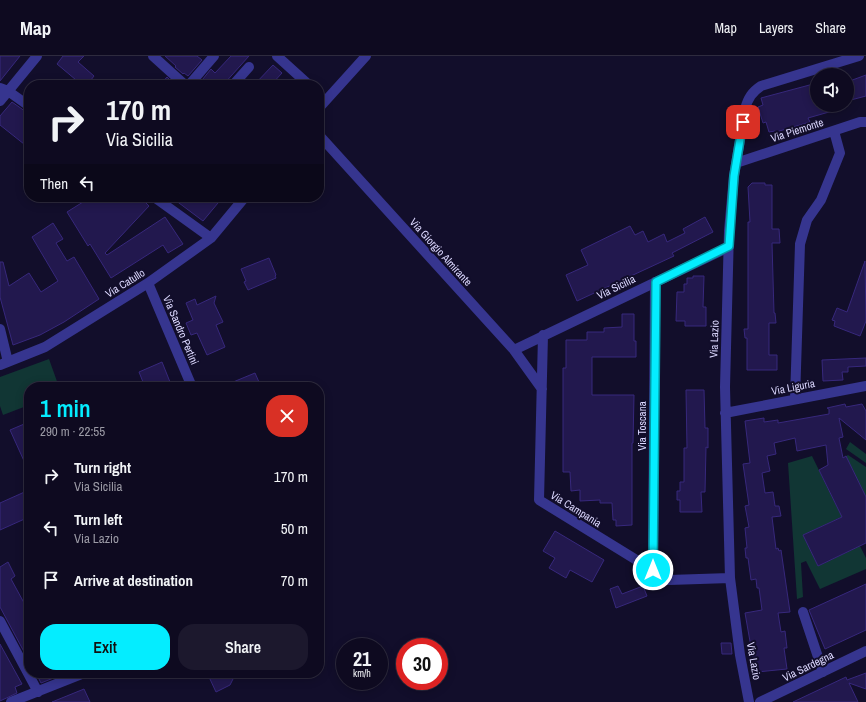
<!DOCTYPE html>
<meta charset="utf-8">
<style>
body{margin:0;font-family:"Archivo Narrow",sans-serif;background:#1c182d;color:#f1f3f6;height:100vh;display:flex;flex-direction:column;font-size:15px;white-space:nowrap}
*{box-sizing:border-box;margin:0}
p{font-size:13px;color:#9b9aa5}
.icon{flex:none;width:22px;height:22px;fill:none;stroke:currentColor;stroke-width:2;stroke-linecap:round;stroke-linejoin:round}
.map{position:relative;flex:1;overflow:hidden}
.panel{position:absolute;left:24px;top:326px;width:300px;height:296px;display:flex;flex-direction:column;background:#0e0a20;border-radius:16px;box-shadow:0 2px 10px #0003,0 0 0 1px #2e2b3e}
.panel>*{flex:none}
.top-card{position:absolute;left:24px;top:24px;width:300px;height:122px;border-radius:16px;box-shadow:0 2px 10px #0003,0 0 0 1px #2e2b3e;background:#0e0a20;color:#f1f3f6;overflow:hidden}
.fabs{position:absolute;left:810px;top:12px;display:grid;gap:8px}
.fabs a{display:grid;place-items:center;width:44px;height:44px;border-radius:50%;background:#0e0a20;box-shadow:0 2px 10px #0003,0 0 0 1px #2e2b3e;font-size:20px}
.speed{position:absolute;left:336px;top:582px;display:flex;gap:8px;font-size:20px;font-weight:700;text-align:center}
.speed>*{display:grid;place-content:center;width:52px;height:52px;border-radius:50%;background:#0e0a20;box-shadow:0 2px 10px #0003,0 0 0 1px #2e2b3e;line-height:1}
.speed small{font-size:10px;font-weight:400}
.speed .limit{border:6px solid #d22;background:#fff;color:#111}
.pin{position:absolute;display:grid;place-items:center;width:34px;height:34px;color:#fff;margin:-17px;border-radius:8px;box-shadow:0 2px 6px #0006}
.me{position:absolute;width:44px;margin:-22px;rotate:0deg;stroke-linejoin:round;filter:drop-shadow(0 0 3px #0008)}
.turn{display:flex;align-items:center;gap:14px;height:84px;padding:0 16px;font-size:18px}
.turn .icon{width:52px;height:52px;stroke-width:2.5}
.turn b{display:block;font-size:28px;line-height:34px}
.then{display:flex;align-items:center;height:38px;padding:0 16px;background:#0003;gap:8px;font-size:15px}
.round{display:grid;place-items:center;flex:none;width:42px;height:42px;border-radius:16px;background:#1c182d}
.overview{display:flex;align-items:center;justify-content:space-between;height:68px;padding:0 16px}
h1{font-size:24px;font-weight:600;line-height:30px;color:#04edff}
.button{display:flex;gap:8px;margin-top:auto;padding:8px 16px}
.button a{flex:1;height:46px;border-radius:16px;background:#04edff;color:#111;font-size:16px;font-weight:600;line-height:46px;text-align:center}
.button a+a{background:#1c182d;color:#f1f3f6}
ul{padding:0;list-style:none}
li{display:flex;align-items:center;gap:12px;height:52px;padding:0 16px}
li div{flex:1}
li b{display:block;font-size:15px}
li em{font-style:normal}
header{display:flex;align-items:center;gap:24px;box-sizing:border-box;height:56px;padding:0 20px;background:#0e0a20;border-bottom:1px solid #2e2b3e}
header strong{font-size:19px}
nav{display:flex;gap:22px;margin-inline-start:auto;font-size:14px}
.map>svg:first-child{display:block}
.green{fill:#113634}
.building{fill:#22184e;stroke:#37287c}
.lines{fill:none;stroke-linecap:round;stroke-linejoin:round}
.minor{stroke:#36358f;stroke-width:10}
.route-casing{stroke:#039aa6;stroke-width:10}
.route{stroke:#04edff;stroke-width:7}
.labels{text-anchor:middle;dominant-baseline:central;stroke-width:4;stroke-linejoin:round;paint-order:stroke}
.street-label{font-size:11px;fill:#dcd8ff;stroke:#120e2b}
</style>
<header>
<strong>Map</strong>
<nav><a>Map</a><a>Layers</a><a>Share</a></nav>
</header>
<div class="map">
<svg width="866" height="646" viewBox="0 0 866 646">
<rect width="100%" height="100%" fill="#120e2b"/>
<path class="green" d="M49,303L59,331H29V349L3,359L0,350V321Z
M850,386L866,398V407L846,393Z
M848,399L866,411V441L846,400Z
M812,400L840,457L852,456L803,479L818,510L860,490L866,502V513L820,533L806,505L801,507L803,541L797,543L788,407Z"/>
<path class="building" d="M0,0H20L0,25Z
M63,0H84L78,6L94,20L87,29H82L57,8Z
M165,0H197L202,4L188,20L184,17L183,18L175,11L176,10Z
M231,0H249L223,29H198L211,13L215,17Z
M273,9L282,17L271,29H254Z
M866,19V40L847,45V26Z
M167,21L174,28L173,29H160Z
M817,27V49H842L843,52L808,62L810,66L776,76L775,75L769,76L766,66L763,67L758,51L763,49L761,42Z
M12,46L29,58V92L0,69V60Z
M752,127H765V129H772V173H779L780,187H772L774,257H775L776,267H769V299H777V314H747V282H745L744,273H748V166H750L748,131Z
M91,141H140L149,150L105,197L107,199L165,161L183,188L168,197L163,189L111,222L90,188L88,190L67,156Z
M171,141H223L203,165Z
M705,161L713,176L672,197L674,200L577,245L566,219L588,209L581,194L630,170L635,179L643,175L648,186L664,178L667,186L685,177L683,173Z
M53,167L63,183L56,187L67,205L74,201L99,243L64,266L40,279L13,289L0,241V206H3L9,230L29,217L41,236L58,225L32,181Z
M269,202L276,219L275,220L276,222L248,234L244,226L246,225L241,213Z
M865,205L866,265L860,280L834,270L835,265L832,264L837,252L847,256Z
M693,220H704L703,251H706V270H685V265H676L677,236H684V228H687V222H693Z
M216,240L214,247L223,266L216,269L225,291L207,299L197,277L191,279L186,267L193,264L186,247L195,243L197,249Z
M622,258H634V285H636V301H592V339H634L633,387H632V469L616,470V464H613L612,447H600V444L580,445V434L571,435L570,416H563V312H566V284H587V276H604V272L622,271Z
M866,302V310L848,311V316H842L843,324L823,325L822,304Z
M162,306L172,331H145L139,316Z
M255,317L259,326L247,331H221Z
M686,334H704L705,372H708V392L706,391L705,436H701L702,456H680V444H677V435H680V426H684V392H687Z
M845,348L846,351L862,348L866,355V384L839,362L843,381L839,382L843,402L846,400L866,441V487L818,510L803,479L842,461L819,414L828,409L826,389L797,395L795,382L774,387L776,398L767,400L770,415L762,417L765,437L773,436L775,450H779L781,460L772,461L776,493L778,492L779,495L781,494L790,556L778,557L781,576L785,575L787,592H784L787,613L757,616L756,608H754L745,557L762,554L759,532H757L756,523L751,524L748,502H746L745,492H747L745,472L749,471L745,450L749,449L743,408L750,407L745,365L764,362V366L778,364V367L829,358V353L827,352Z
M29,366V416L10,374Z
M29,434V461L0,474V447Z
M555,475L604,504L592,526L570,514L566,522L549,512L555,502L543,495Z
M8,506L15,520L11,523L29,556V605L0,551V511Z
M866,528V574L825,593L809,554Z
M618,530L622,538L643,530L647,540L616,552L610,533Z
M721,587H731L732,598H722Z
M0,588L22,628L15,631L17,637L0,645Z
M36,617H66L41,627Z
M218,617H236L230,629L216,636L209,621Z
M866,617V633L849,627L858,646H793L846,621L847,624Z
M84,633L90,646H52Z"/>
<g class="lines">
<path class="minor" d="M153,0L185,29
M277,0L309,29
M189,29L214,0
M233,29L249,11
M0,32L8,35L29,50
M0,45L37,0
M319,52L366,0
M319,79L514,294L542,333
M736,107L860,66H866
M154,141L211,182
M148,227L192,331
M0,273L8,306
M543,279L539,444L669,524L730,522
M514,294L729,191
M0,309L45,291L148,227L211,182L245,141
M795,343L800,188L807,164L821,144L840,97L834,75
M725,357L866,330
M653,514L655,226
M803,556L823,616
M0,565L38,636
M11,646L84,617
M749,646L740,599L730,522L725,331L729,175L734,120L745,53C748,42 752,36 761,30L859,0
M760,646L866,595"/>
</g>
<g class="lines">
<g class="route-casing">
<path id="route" d="M653,514L656,226L729,190L734,120L743,66"/>
</g>
<use href="#route" class="route"/>
</g>
<g class="labels">
<g class="street-label">
<text transform="translate(797 74) rotate(-18)">Via Piemonte</text>
<text transform="translate(441 196) rotate(48)">Via Giorgio Almirante</text>
<text transform="translate(125 227) rotate(-32)">Via Catullo</text>
<text transform="translate(616 231) rotate(-26)">Via Sicilia</text>
<text transform="translate(181 274) rotate(67)">Via Sandro Pertini</text>
<text transform="translate(714 283) rotate(-88)">Via Lazio</text>
<text transform="translate(793 331) rotate(-11)">Via Liguria</text>
<text transform="translate(642 370) rotate(-90)">Via Toscana</text>
<text transform="translate(576 453) rotate(32)">Via Campania</text>
<text transform="translate(754 605) rotate(80)">Via Lazio</text>
<text transform="translate(808 610) rotate(-26)">Via Sardegna</text>
</g>
</g>
</svg>
<div class="fabs">
<a><svg class="icon" aria-label="sound" viewBox="0 0 24 24"><path d="M4 9h4l5-4v14l-5-4H4zM17 9q2 3 0 6"/></svg></a>
</div>
<div class="speed"><div>21<small>km/h</small></div><div class="limit">30</div></div>
<div class="pin" style="left:743px;top:66px;background:#d93025"><svg class="icon" aria-label="arrive" viewBox="0 0 24 24"><path d="M6 21V4h12l-3 4 3 4H6"/></svg></div>
<svg class="me" style="left:653px;top:514px" viewBox="-20 -20 40 40"><circle r="17" fill="#04edff" stroke="#fff" stroke-width="3"/><path d="M0-11L8 9 0 5-8 9z" fill="#fff"/></svg>
<div class="top-card">
<div class="turn"><svg class="icon" aria-label="right" viewBox="0 0 24 24"><path d="M7 20v-9h11M14 6l5 5-5 5"/></svg><div><b>170 m</b>Via Sicilia</div></div>
<div class="then">Then<svg class="icon" aria-label="left" viewBox="0 0 24 24"><path d="M17 20v-9H6M10 6l-5 5 5 5"/></svg></div>
</div>
<section class="panel">
<div class="overview"><div><h1>1 min</h1><p>290 m · 22:55</p></div><a class="round" style="background:#d93025;color:#fff"><svg class="icon" aria-label="close" viewBox="0 0 24 24"><path d="M6 6l12 12M18 6L6 18"/></svg></a></div>
<ul>
<li><svg class="icon" aria-label="right" viewBox="0 0 24 24"><path d="M7 20v-9h11M14 6l5 5-5 5"/></svg><div><b>Turn right</b><p>Via Sicilia</p></div><em>170 m</em></li>
<li><svg class="icon" aria-label="left" viewBox="0 0 24 24"><path d="M17 20v-9H6M10 6l-5 5 5 5"/></svg><div><b>Turn left</b><p>Via Lazio</p></div><em>50 m</em></li>
<li><svg class="icon" aria-label="arrive" viewBox="0 0 24 24"><path d="M6 21V4h12l-3 4 3 4H6"/></svg><div><b>Arrive at destination</b></div><em>70 m</em></li>
</ul>
<div class="button"><a>Exit</a><a>Share</a></div>
</section>
</div>
